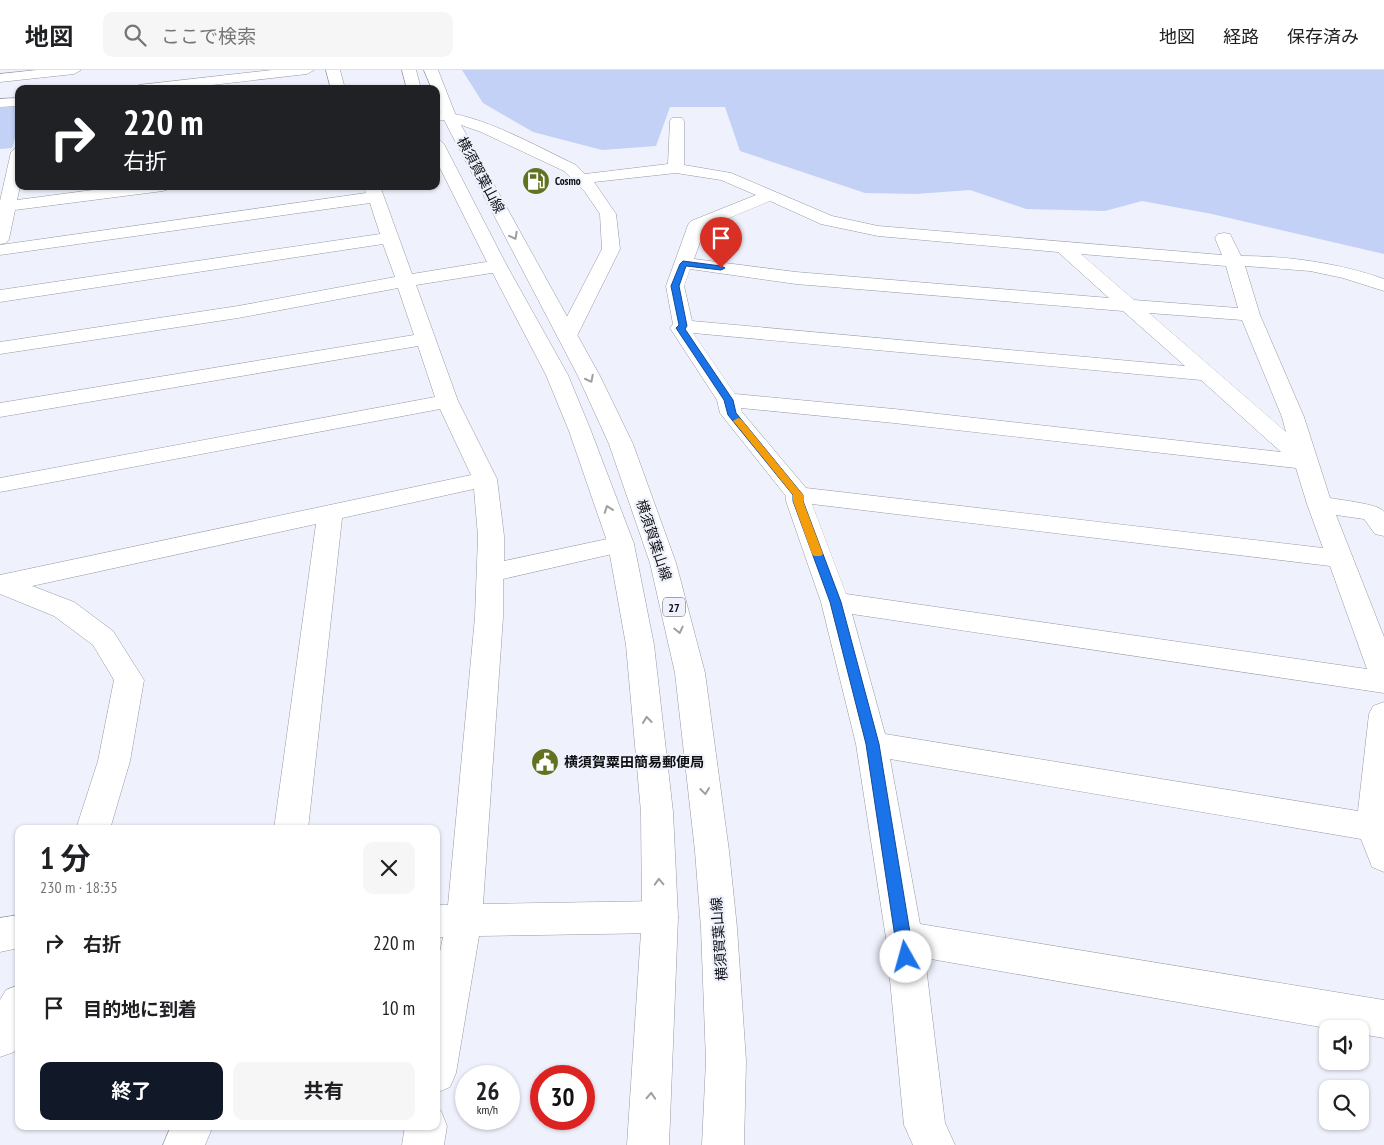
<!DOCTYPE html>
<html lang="ja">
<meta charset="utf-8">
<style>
body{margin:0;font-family:"PT Sans Narrow","Noto Sans JP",sans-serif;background:#f6f6f6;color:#202124;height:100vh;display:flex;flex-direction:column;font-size:19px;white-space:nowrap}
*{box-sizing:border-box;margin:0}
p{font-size:16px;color:#757577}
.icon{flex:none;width:28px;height:28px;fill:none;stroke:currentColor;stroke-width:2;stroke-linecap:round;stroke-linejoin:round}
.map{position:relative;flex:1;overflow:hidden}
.panel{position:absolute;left:15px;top:755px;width:425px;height:305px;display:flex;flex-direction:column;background:#fff;border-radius:10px;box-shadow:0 1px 4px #0004}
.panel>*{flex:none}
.hud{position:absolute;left:15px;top:15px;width:425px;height:105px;border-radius:10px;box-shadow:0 1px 4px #0004;background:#202124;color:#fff;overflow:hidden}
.tools{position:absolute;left:1319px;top:950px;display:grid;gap:10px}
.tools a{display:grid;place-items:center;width:50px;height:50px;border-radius:10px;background:#fff;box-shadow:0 1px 4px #0004;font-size:25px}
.speed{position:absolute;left:455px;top:995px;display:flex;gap:10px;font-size:25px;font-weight:700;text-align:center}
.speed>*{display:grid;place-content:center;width:65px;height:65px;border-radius:50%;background:#fff;box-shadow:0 1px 4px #0004;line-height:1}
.speed small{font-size:12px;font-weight:400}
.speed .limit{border:8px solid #d22;background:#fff;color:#111}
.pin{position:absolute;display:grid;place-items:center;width:42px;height:42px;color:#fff;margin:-51px -21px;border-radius:50% 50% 50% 0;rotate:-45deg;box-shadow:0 0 5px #0007}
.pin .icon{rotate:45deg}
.me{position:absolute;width:55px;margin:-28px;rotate:353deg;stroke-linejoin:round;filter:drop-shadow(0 0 4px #0008)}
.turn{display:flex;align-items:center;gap:18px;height:105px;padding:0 25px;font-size:22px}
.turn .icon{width:65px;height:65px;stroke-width:2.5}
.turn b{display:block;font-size:35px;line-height:42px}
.round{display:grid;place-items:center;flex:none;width:52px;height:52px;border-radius:10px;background:#f6f6f6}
.head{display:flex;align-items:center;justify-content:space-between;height:85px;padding:0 25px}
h1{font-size:30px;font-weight:700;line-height:38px}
.action{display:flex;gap:10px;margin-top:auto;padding:10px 25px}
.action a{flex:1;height:58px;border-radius:10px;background:#111827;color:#fff;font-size:20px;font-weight:700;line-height:58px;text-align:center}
.action a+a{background:#f6f6f6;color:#202124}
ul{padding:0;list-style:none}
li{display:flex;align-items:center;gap:15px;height:65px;padding:0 25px}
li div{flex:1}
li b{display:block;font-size:19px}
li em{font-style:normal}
header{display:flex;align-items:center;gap:30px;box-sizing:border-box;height:70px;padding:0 25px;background:#fff;border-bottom:1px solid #e0e0e0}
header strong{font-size:24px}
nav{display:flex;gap:28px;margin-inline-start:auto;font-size:18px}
.search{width:350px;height:45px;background:#f6f6f6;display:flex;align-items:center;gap:12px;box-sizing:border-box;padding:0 18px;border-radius:10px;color:#757577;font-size:19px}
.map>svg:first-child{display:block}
.green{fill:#c4d1f6}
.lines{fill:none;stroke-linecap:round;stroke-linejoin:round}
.street-casing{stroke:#9699a2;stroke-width:1}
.primary-casing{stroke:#9699a2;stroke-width:1}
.street{fill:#fff;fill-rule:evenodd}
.primary{fill:#fff;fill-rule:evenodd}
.oneway{stroke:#9f9fa0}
.route{fill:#1a73e8;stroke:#114b97}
.slow{fill:#f59e0b}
.labels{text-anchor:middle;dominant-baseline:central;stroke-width:4.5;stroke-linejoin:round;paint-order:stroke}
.far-poi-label{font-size:11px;font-weight:bold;fill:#0e0f12;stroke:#eff2fc;text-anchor:start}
.shield{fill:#eff2fc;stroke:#525358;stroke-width:1}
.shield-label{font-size:12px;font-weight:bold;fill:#0e0f12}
.street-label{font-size:14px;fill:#0e0f12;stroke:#eff2fc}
.poi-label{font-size:14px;font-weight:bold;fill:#0e0f12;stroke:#eff2fc;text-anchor:start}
</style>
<header>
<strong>地図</strong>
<div class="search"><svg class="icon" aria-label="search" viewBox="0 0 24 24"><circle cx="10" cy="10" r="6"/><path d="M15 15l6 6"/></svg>ここで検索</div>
<nav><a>地図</a><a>経路</a><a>保存済み</a></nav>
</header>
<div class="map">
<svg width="1384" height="1075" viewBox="0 0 1384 1075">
<rect width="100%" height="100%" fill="#eff2fc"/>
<path class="green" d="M462,0H1384V184L1212,144L1142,131L1105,141L1026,139L970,120L916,124L865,123L740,81L725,37H670L656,76L602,80L533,62L483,33Z
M19,36V54L12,78L0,79V38Z"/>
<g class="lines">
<g class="street-casing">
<path id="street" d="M37,0H81L74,4L0,12V4Z
M272,0H314L307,4L177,19H132L139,15Z
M326,0H340L345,19H331Z
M19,28V36L0,37V29Z
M436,42C477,42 538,77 576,95L585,104L668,94L670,51L672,48H682L684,51V95L731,103L832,146L878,156L1222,185L1215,168L1218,164L1224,163L1230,164L1241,186C1289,186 1338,193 1384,209V221L1343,208L1310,201L1245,196L1260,245L1304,347L1330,428C1339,430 1381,434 1384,442C1384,448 1384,459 1384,466L1375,464L1364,449L1336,445L1384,567V623L852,544L885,664L1358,741L1369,644L1373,636L1384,632V802L1372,797L1361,769L890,689L920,854L1384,930V968L1360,964V959H1332L925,888L945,1053L955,1075H913L904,1055L886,868L856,674L821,532L786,431V426L720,343L717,330L670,258L673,254L666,216L688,155L691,151L756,125L721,110L676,103L594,112L616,144L620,179L577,266L574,270L567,272L560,270L557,266L602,179L600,144L585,122L564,101L481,62L447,50H436ZM770,131L821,154L878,166L1058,182L1109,228L796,202L694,189L705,158ZM1081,184L1226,196L1238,238L1134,230ZM690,199L796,214L1123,241L1185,296L692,251L684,216ZM1149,243L1242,250L1282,347L1286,362ZM693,263L1201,310L1281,382L894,339L735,324ZM741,338L894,353L1296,398L1307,434L1323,478L806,418L742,342ZM812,434L1330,496L1367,599L846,524Z
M19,77L20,116L17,130L123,116H171L169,119L163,121L15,140L9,169L6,173L0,174V131L11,82L14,79Z
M364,116H380L412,204L498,190L504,192L507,196L504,200L498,202L416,215L458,331L497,409L504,466V491L621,466L630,468L634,474L630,480L621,482L503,509V547L483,834L660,831L673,836L678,847L673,858L660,863L479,866L456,1003L450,1017L436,1023V901L443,867H436V835H448L475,547L478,466L474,419L342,448L308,759H274L316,454L32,516L74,532L113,561L144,610L130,691L110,759H76L98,691L114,610L93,575L54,546L0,524V505L471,405L440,339L0,422V408L435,327L418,276L0,347V333L414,265L398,218L238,248L0,284V272L238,236L395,207L383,174L0,232V220L380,164L370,133L0,185V175L366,123Z
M19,845V878L0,882V848Z
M19,915V972L14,982L0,987V930L6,920Z
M436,1040L441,1041L447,1056L444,1075H402L405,1056H436Z
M171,1056H213L205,1075H163Z"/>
</g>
<g class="primary-casing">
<path id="primary" d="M402,0H416L421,19H407Z
M424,0H438L456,46L600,306L633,374L676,493L705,603L729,781L737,858L746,991L744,1075H702L706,991L701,858L695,781L675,603L650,493L609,374L578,306L442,46L436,31V19H432Z
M436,70L441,71L444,74L507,196L568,305L591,361L634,474L654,575L673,742L678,847L669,1075H627L642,847L641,742L626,575L608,474L569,361L546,305L489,196L436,90Z"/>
</g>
<use href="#street" class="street"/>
<use href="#primary" class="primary"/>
</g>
<defs><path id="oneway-chevron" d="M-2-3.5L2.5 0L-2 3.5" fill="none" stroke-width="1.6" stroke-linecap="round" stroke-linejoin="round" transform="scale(1.25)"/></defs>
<g class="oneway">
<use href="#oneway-chevron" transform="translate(514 166) rotate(62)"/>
<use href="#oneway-chevron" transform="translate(590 309) rotate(63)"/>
<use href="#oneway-chevron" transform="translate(608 439) rotate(-110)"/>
<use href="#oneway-chevron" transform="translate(679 560) rotate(77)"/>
<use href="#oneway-chevron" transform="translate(647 650) rotate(-96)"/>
<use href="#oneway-chevron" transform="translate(705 721) rotate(83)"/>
<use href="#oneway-chevron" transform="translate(659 812) rotate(-92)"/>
<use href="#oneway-chevron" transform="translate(651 1026) rotate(-87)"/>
</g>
<path class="route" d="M683,191L721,196L725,198L721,200L686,196L679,216L687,256L685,259L733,330L736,343L803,425V431L841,532L879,674L914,887L911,892L906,894L901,892L898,887L866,674L830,532L793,431V425L728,345L724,330L676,258L679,255L671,216L680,194Z"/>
<path class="slow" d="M738,348L741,349L803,425V431L823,484L821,486H814L812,484L793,431V425L735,353L733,351Z"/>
<defs>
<g id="fuel-disc" transform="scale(1.4375)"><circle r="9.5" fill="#627220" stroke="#eff2fc"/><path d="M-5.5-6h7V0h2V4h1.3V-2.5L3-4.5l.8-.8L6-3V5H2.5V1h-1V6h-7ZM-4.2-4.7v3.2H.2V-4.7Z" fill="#fff"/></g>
<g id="civic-disc" transform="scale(1.4375)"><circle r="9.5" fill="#627220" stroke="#eff2fc"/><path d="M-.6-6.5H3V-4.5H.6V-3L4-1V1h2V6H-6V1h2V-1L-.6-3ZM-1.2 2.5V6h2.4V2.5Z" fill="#fff"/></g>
</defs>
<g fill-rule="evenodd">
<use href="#fuel-disc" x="536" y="111"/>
<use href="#civic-disc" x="545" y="692"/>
</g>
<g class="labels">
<g class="far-poi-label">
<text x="555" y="111">Cosmo</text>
</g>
<rect class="shield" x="663" y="527.5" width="22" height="19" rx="4"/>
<g class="shield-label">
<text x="674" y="537">27</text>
</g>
<g class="street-label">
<text transform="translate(481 105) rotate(62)">横須賀葉山線</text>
<text transform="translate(654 470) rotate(72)">横須賀葉山線</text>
<text transform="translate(719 869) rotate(-94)">横須賀葉山線</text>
</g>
<g class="poi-label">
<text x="564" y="692">横須賀粟田簡易郵便局</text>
</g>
</g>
</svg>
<div class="tools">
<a><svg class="icon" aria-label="sound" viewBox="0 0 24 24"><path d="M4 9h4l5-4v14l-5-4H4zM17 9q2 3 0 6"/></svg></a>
<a><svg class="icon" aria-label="search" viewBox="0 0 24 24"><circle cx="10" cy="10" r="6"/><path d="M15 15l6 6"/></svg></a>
</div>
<div class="speed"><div>26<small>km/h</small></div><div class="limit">30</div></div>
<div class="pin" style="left:721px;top:198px;background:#d93025"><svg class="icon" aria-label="arrive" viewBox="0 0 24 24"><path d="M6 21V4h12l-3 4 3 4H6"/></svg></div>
<svg class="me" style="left:906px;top:887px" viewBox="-20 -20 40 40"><circle r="19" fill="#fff"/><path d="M0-13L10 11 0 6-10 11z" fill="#1a73e8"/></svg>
<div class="hud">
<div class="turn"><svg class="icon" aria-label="right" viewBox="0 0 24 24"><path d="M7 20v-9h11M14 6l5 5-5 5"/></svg><div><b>220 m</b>右折</div></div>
</div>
<section class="panel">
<div class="head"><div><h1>1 分</h1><p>230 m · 18:35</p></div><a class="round"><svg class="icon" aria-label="close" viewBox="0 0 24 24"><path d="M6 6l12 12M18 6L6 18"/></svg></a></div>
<ul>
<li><svg class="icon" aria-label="right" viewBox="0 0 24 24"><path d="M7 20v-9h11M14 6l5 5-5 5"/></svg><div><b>右折</b></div><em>220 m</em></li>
<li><svg class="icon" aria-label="arrive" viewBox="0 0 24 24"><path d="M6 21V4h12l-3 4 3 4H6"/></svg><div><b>目的地に到着</b></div><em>10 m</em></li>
</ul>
<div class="action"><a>終了</a><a>共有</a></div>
</section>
</div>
